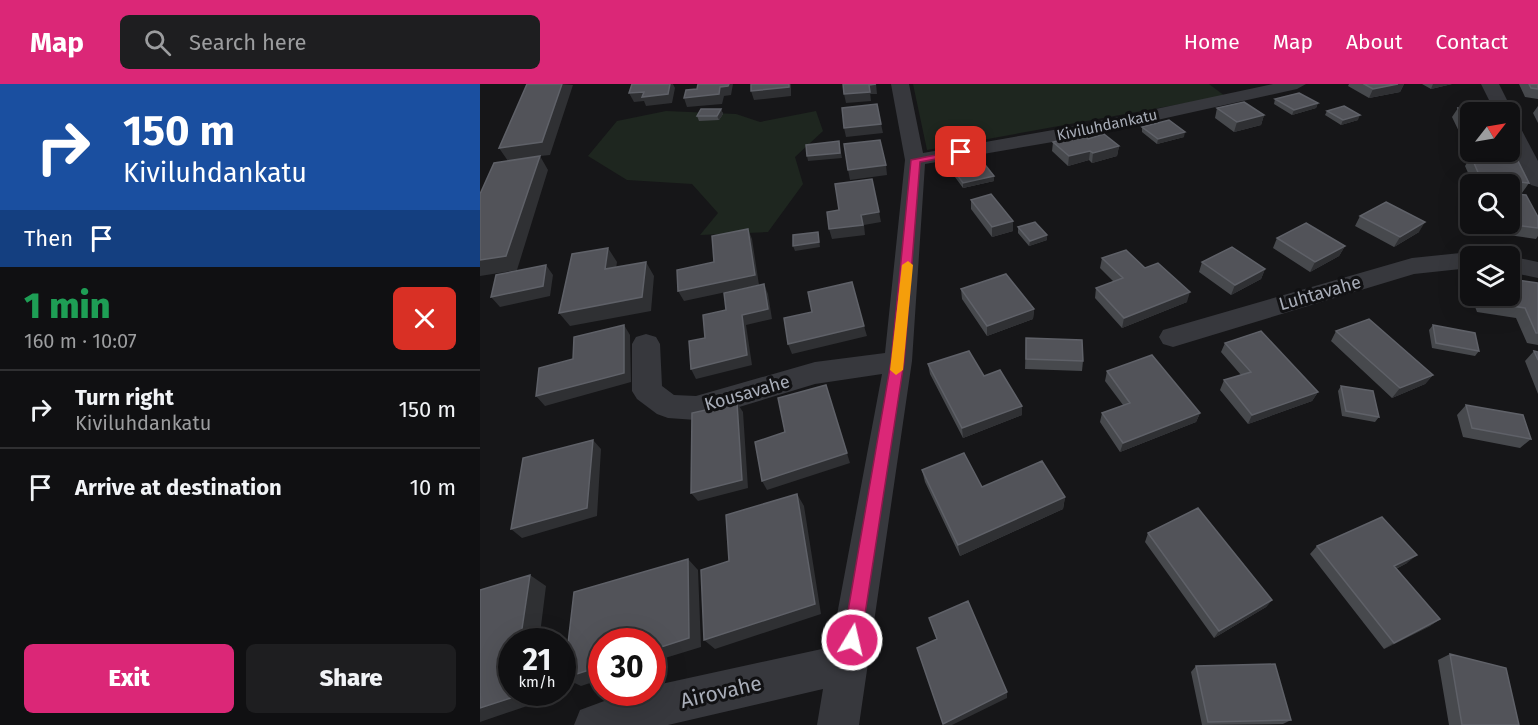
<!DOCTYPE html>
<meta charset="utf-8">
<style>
body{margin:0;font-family:"Fira Sans",sans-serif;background:#1e1e20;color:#f1f3f6;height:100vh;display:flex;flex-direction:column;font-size:22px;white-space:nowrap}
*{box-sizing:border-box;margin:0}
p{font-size:20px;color:#9c9d9f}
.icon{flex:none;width:33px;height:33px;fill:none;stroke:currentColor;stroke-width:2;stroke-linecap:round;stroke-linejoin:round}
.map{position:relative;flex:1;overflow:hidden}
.details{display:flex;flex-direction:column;background:#101012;width:480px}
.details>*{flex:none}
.hud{background:#1a4fa0;color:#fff;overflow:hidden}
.needle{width:39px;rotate:59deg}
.controls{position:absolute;left:980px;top:18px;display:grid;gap:12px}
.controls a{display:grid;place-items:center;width:60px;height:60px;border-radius:9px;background:#101012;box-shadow:0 6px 24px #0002,0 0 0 2px #303032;font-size:30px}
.speed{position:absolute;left:18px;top:544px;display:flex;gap:12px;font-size:30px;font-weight:700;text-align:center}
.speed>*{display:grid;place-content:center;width:78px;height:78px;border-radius:50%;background:#101012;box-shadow:0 6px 24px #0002,0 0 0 2px #303032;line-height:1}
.speed small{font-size:15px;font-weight:400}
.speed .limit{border:9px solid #d22;background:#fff;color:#111}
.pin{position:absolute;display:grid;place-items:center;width:51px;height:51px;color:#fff;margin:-26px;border-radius:12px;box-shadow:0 3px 9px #0006}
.me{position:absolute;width:66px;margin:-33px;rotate:9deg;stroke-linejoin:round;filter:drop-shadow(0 0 4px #0008)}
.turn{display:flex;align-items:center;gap:21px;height:126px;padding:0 24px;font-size:27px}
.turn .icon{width:78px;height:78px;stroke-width:2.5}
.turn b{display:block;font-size:42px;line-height:51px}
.then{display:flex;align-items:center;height:57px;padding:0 24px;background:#0003;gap:12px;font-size:22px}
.round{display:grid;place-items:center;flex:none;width:63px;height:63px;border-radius:9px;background:#1e1e20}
.summary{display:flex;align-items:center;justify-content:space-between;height:102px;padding:0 24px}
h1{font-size:36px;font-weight:800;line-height:45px;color:#1e9e55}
.button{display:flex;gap:12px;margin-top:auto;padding:12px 24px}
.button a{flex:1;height:69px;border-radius:9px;background:#db2777;color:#fff;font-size:24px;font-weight:800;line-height:69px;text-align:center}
.button a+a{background:#1e1e20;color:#f1f3f6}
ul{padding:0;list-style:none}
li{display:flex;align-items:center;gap:18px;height:78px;padding:0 24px;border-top:2px solid #303032}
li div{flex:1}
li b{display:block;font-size:22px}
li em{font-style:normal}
header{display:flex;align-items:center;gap:36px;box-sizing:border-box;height:84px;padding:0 30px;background:#db2777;color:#fff}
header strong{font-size:28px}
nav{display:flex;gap:33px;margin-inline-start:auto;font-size:21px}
.search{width:420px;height:54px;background:#1e1e20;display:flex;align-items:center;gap:15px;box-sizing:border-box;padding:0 21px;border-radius:9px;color:#9c9d9f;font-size:22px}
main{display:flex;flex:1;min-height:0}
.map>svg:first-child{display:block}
.green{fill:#1e261f}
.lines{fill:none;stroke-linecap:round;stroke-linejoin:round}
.street{fill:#37383d;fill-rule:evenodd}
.wall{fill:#47494d}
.shaded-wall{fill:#2f3033}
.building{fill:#525359;stroke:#5f6168;stroke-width:1.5}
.route{fill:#db2777;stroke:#8e194d;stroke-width:1.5}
.slow{fill:#f59e0b}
.labels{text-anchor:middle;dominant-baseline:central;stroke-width:6;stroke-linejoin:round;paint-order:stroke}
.far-street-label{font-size:15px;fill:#a8adb8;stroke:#111113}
.street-label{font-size:18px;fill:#a8adb8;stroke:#111113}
.near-street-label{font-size:21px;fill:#a8adb8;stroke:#111113}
</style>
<header>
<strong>Map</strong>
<div class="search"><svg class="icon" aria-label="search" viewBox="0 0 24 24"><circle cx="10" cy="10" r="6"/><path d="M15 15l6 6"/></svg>Search here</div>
<nav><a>Home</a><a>Map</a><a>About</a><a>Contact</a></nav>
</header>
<main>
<section class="details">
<div class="hud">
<div class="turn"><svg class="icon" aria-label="right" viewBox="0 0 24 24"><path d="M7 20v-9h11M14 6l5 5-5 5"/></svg><div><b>150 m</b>Kiviluhdankatu</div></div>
<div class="then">Then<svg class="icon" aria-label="arrive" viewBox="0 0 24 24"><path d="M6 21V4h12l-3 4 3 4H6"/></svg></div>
</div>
<div class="summary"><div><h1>1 min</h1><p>160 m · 10:07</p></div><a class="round" style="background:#d93025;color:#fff"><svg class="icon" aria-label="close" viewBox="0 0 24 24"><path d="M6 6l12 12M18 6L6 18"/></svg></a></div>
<ul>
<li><svg class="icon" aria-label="right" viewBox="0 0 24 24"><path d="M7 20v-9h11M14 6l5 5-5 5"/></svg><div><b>Turn right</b><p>Kiviluhdankatu</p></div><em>150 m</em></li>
<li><svg class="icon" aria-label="arrive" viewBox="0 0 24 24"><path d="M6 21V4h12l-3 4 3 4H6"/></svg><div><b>Arrive at destination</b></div><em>10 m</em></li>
</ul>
<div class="button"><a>Exit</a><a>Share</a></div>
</section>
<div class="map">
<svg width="1058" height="641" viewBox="0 0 1058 641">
<rect width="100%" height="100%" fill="#161618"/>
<path class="green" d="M433,0H729L745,12L447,66Z
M186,27L256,30L280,38L336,27L343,47L315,73L323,100L288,148L220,151L238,129L212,100L147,96L108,72L137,37Z"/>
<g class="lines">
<path class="street" d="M411,0H429L443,69L596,42L793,0H826L817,5L596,54L445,80L432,277L379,641H337L343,605L188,641H94L100,626L146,609H172V602L351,563L402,290L335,300L216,336L188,334L177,330L157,315L152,307V260L156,253L166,250L176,253L180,260L182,302L194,311L216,312L335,278L405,269L425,76Z
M1001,0H1019L1033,28L1030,32L1029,28H1015Z
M1029,33L1038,39L1058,77V103L1051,101L1048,97L1029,58Z
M990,168L1000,172H990V184L934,190L693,263L683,260L679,253L683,246L932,174Z
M1028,172H1029L1058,178V194L1029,188Z"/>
</g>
<path class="wall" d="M869,0H924L920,8L889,14L868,2Z
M942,0H972L951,5Z
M1039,0H1058V15L1045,13Z
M795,15L838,19L836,24L812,31L794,20Z
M1058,22V39L1053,29Z
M737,24L784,31L781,41L754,48L735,34Z
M978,24L990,28V60H985L972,33Z
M241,25L243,30L239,36L219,37L217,32Z
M847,27L878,36L861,41L845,31Z
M662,43L704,53L677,60L662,48Z
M608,55L639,62L637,72L612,79L609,76L588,82L572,67L573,58Z
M1006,69L1049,99L1042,109L1029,107V100H993L985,82L991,72L1003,74Z
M472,84L514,92V97L483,104L472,89Z
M491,116L533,137V147L512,153L491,125Z
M880,132L939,148L914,163L875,142Z
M1058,133V152L1056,155L1001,147L998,140H1029Z
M538,143L567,156L549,162L538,149Z
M797,154L865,162L859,172L830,188L793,164Z
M622,174L665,184L707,218L642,244L615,214L616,204L634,198L620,184Z
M722,178L785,185L781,195L751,211L719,188Z
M990,196V208L987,200Z
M1058,199V261L1047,259L1036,234L997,228L991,212H1029Z
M481,205L554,225L553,235L507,252L482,215Z
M953,241L999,267L995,272L952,264L949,246Z
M856,247L953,291L945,300L912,314L851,257Z
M546,254L603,277L602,287L545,285Z
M745,259L838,308L832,317L768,340L740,306L744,296L761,291L741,268Z
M1054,267L1058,268V310L1045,277Z
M448,280L504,292L542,322V331L483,354L450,290Z
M627,287L720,329L716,338L640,368L620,338L622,329L643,321L625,297Z
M861,302L899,333L895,338L862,332L858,307Z
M986,321L1051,355L1040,364L983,353L977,331Z
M442,386L502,403L585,413L583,425L480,472L445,398Z
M668,449L792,516L786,523L734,554L665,458Z
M837,462L927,479L916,485L960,535L950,542L904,565L830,470Z
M970,570L1039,641H969L958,576Z
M716,582L811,636L803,640L722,641L711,588Z"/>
<path class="shaded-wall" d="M82,0L93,1L70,71L60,72L68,86L37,186L0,192V176L28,77L19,64Z
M190,0H193L195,4L192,19L166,22L164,17L154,18L149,9Z
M249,0H253L251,11L244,12L242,20L207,23L204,14Z
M311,0V12L274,16L271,7Z
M396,0L397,10H390L389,1Z
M918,0H924L920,8L889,14L893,5Z
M953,0H972L951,5Z
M390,8L391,17L366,19L364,10Z
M838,19L836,24L812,31L814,26Z
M241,25L243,30L239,36L237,32Z
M784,31L781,41L754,48L757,38Z
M880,31L878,36L861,41L863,36Z
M401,40L403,49L366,53L364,44Z
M705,48L704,53L677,60L678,55Z
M359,57L362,74L328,77L327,72Z
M639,62L637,72L612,79L613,69Z
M610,67L609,76L588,82L589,72Z
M406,81L407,91L370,96L368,86Z
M514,92V97L483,104V99Z
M399,128L401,138L384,141L385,151L352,155L349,145L381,131Z
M533,137V147L512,153V143Z
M945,138L939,148L914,163L920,153Z
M268,145L272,155L279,201L204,217L198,207L275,191Z
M338,148L340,163L315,167L313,162Z
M567,151V156L549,162L550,157Z
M865,162L859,172L830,188L835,178Z
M128,164L137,178L134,199L125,185Z
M166,178L174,192L171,227L90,242L79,229Z
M66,181L73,191L70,212L20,223L11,213Z
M785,185L781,195L751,211L755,201Z
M284,200L288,210L292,235L266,241L272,281L216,295L211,285L262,231Z
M710,208L707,218L642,244L644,234Z
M554,225L553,235L507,252V242Z
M144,241L150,251L151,298L65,322L56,312Z
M384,242L387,252L312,270L308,260Z
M953,291L945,300L912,314L920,304Z
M346,301L370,379L287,406L282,397Z
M838,308L832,317L768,340L772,331Z
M257,319L263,328L268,404L218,417L211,409Z
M542,322V331L483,354L482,344Z
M720,329L716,338L640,368L643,359Z
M113,356L121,365L117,432L42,454L31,445Z
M317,410L324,422L341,530L235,565L224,556Z
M585,413L583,425L480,472L478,461Z
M937,471L927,479L905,490L914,482Z
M208,475L218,486L221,563L172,578V566Z
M50,491L66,502L59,558H40Z
M792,516L786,523L734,554L739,547Z
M960,535L950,542L904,565L914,559Z
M122,582V595L101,602L84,594Z
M527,608V614L472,641H463V640Z
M32,609H52L50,621L0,638V624Z"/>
<path class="building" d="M47,0H82L62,58L19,64Z
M152,0H190L188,10L162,13L164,8L149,9Z
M218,0H249L248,2L240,3L239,10L204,14L206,6L217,5Z
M271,0H309V3L271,7Z
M363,0H396L389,1L390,8L364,10Z
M884,0H918L893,5Z
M1049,0H1058V5L1051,4Z
M819,9L838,19L814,26L795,15Z
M764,18L784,31L757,38L737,24Z
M397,20L401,40L364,44L362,24Z
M864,22L880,31L863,36L847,27Z
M978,24L1013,27L1014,28H990V50Z
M221,25H241L237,32H217Z
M689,36L705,48L678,55L662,43Z
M603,50L608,55L624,50L639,62L613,69L610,67L589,72L573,58Z
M400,56L406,81L368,86L364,60Z
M359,57L360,69L327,72L326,61Z
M1006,69L1036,73L1049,99L1000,93L991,72L1008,74Z
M60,72L26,172L0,176V110L14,79Z
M502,77L514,92L483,99L472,84Z
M392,95L399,128L381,131L383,141L349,145L347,128L359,126L355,100Z
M1029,109L1046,111L1058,133V144L1024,140H1029Z
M511,110L533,137L512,143L491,116Z
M906,118L945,138L920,153L880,132Z
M555,138L567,151L550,157L538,143Z
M826,139L865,162L835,178L797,154Z
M268,145L275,191L198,207L197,186L234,178L232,152Z
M338,148L339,158L313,162V151Z
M752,163L785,185L755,201L722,178Z
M128,164L125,185L166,178L162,213L79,229L92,170Z
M646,166L665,184L678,179L710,208L644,234L616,204L643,194L622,174Z
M66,181L63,202L11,213L16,191Z
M526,190L554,225L507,242L481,205Z
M1029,195L1058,199V249H1056L1045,224L1005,218L1003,212H1029Z
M372,198L384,242L308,260L304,234L332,228L328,208Z
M284,200L288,225L262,231L267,271L211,285L209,257L225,254L223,231L246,226L244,209Z
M889,235L953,291L920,304L856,247Z
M144,241V289L56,312L59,284L93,275L94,253Z
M953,241L995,249L999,267L956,259Z
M781,247L838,308L772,331L744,296L771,288L745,259Z
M546,254L602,256L603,277L546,275Z
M489,267L504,292L520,286L542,322L482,344L448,280Z
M1054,267L1058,268V276Z
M672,271L720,329L643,359L622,329L650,319L627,287Z
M346,301L367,369L282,397L275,358L305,348L298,314Z
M861,302L893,307L899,333L866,327Z
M257,319L262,396L211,409L212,329Z
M986,321L1043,331L1051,355L992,344Z
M113,356L107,424L31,445L43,374Z
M484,369L502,403L562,377L585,413L478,461L442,386Z
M317,410L335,520L224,556L221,486L249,477L246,431Z
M718,424L792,516L739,547L668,449Z
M902,433L937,471L914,482L960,535L914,559L837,462Z
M208,475L209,554L172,566V558H122V582L84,594L94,508Z
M50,491L40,558H32V609L31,614L0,624V506Z
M488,517L527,608L463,640L437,564L457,555L449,534Z
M970,570L1026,584L1039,641H982Z
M795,580L811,636L728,638L716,582Z"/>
<path class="route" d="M481,66H484V70L440,78L424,278L381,556L378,562L372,565L366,562L363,556L411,278L431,76Z"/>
<path class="slow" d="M428,177L433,181L423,286L416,291L410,286L422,181Z"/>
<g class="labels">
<g class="far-street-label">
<text transform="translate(627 41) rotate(-12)">Kiviluhdankatu</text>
</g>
<g class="street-label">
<text transform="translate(840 209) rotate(-16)">Luhtavahe</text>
<text transform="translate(267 309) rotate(-16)">Kousavahe</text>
</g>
<g class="near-street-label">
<text transform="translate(241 608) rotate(-13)">Airovahe</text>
</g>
</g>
</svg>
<div class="controls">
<a><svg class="needle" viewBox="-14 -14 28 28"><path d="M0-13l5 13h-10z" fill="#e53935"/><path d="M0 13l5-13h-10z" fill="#9c9d9f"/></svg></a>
<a><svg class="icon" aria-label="search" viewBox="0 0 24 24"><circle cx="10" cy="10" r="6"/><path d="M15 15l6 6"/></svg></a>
<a><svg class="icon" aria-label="layers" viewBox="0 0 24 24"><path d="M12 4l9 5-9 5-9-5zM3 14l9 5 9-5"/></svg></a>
</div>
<div class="speed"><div>21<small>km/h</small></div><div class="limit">30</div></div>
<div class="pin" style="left:481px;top:68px;background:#d93025"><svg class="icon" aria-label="arrive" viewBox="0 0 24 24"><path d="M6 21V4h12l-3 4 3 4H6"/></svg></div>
<svg class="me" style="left:372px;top:556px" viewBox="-20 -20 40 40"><circle r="17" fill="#db2777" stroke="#fff" stroke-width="3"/><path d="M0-11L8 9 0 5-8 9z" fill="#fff"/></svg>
</div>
</main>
